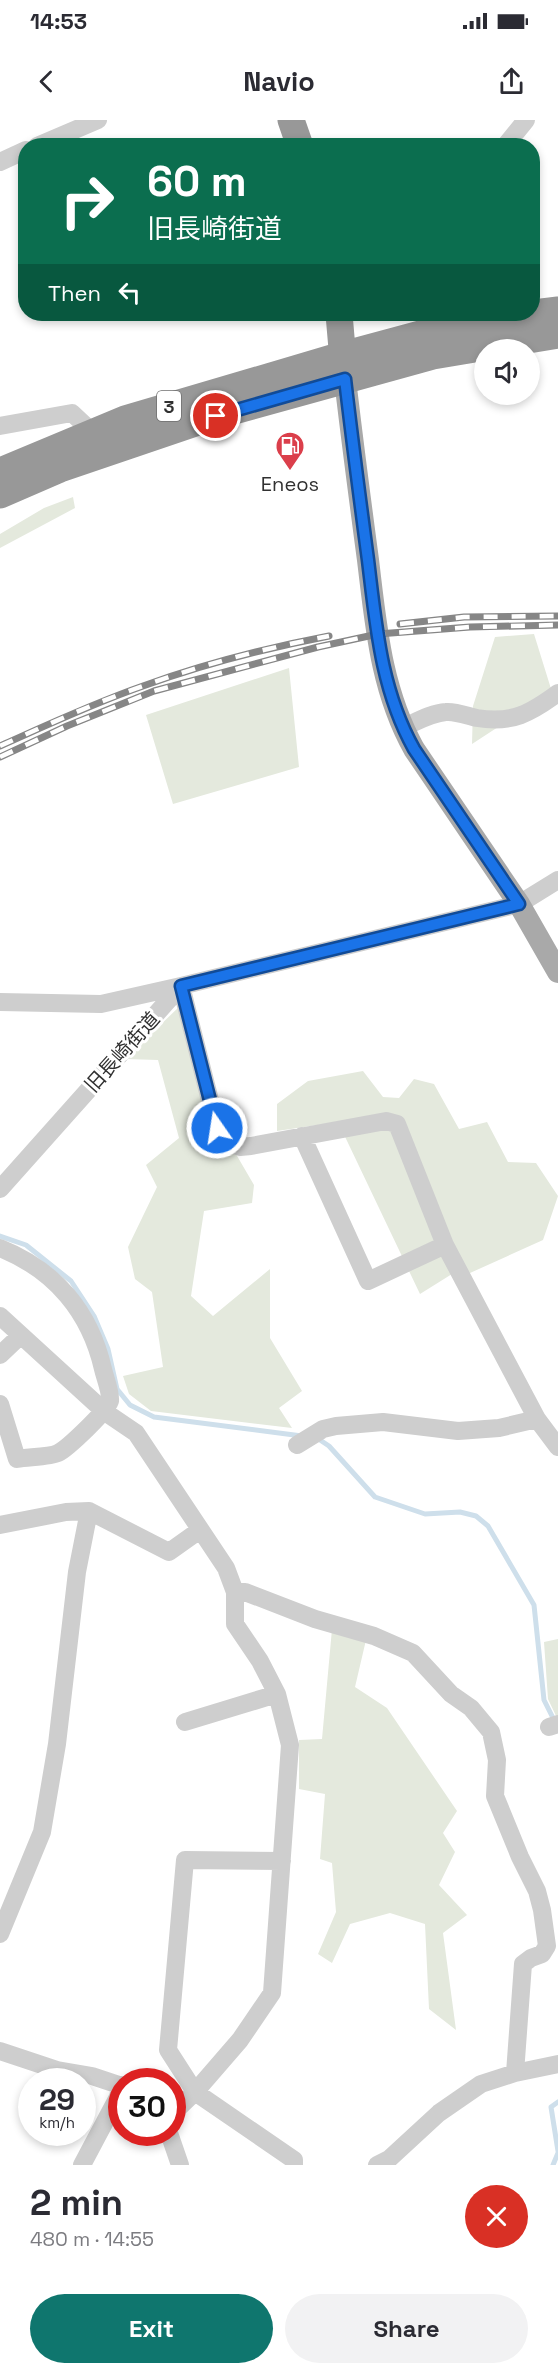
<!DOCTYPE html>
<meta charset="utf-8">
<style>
body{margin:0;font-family:"Space Grotesk","Noto Sans JP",sans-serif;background:#f2f2f3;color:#2b2b33;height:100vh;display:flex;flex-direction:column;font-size:22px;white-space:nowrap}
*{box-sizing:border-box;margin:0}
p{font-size:20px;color:#7c7c81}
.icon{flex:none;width:33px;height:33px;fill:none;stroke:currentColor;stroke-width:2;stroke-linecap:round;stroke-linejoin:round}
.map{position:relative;height:2045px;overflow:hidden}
.details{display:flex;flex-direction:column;background:#fff;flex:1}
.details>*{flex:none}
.banner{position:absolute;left:18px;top:18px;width:522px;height:183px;border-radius:24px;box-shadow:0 3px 9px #0003;background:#0b6e4f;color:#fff;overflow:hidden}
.tools{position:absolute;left:474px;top:219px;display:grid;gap:12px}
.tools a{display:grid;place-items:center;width:66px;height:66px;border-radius:50%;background:#fff;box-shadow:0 3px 9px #0003;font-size:30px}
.speed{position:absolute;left:18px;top:1948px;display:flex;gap:12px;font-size:30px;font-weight:700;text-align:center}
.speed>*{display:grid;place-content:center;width:78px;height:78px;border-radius:50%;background:#fff;box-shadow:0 3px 9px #0003;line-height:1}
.speed small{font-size:15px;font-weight:400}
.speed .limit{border:9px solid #d22;background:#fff;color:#111}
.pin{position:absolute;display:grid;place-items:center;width:51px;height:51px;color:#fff;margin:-26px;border:3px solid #fff;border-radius:50%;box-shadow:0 2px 6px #0007}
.me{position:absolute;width:66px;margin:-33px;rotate:347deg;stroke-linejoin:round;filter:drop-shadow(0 0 4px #0008)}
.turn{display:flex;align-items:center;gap:21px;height:126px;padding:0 30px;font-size:27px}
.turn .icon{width:78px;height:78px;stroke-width:2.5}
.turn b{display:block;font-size:42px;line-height:51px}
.then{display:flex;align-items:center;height:57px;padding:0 30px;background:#0003;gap:12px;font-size:22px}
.round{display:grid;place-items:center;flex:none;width:63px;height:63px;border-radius:32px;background:#f2f2f3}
.head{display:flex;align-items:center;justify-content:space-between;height:102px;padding:0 30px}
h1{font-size:36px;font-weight:700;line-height:45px}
.button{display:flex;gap:12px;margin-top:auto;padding:12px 30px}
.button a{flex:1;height:69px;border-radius:36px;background:#0f766e;color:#fff;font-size:24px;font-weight:700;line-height:69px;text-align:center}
.button a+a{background:#f2f2f3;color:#2b2b33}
.status{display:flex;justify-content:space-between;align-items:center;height:42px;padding:0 30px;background:#fff;direction:ltr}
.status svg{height:16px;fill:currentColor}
header{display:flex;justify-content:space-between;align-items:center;height:78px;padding:0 30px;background:#fff;font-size:27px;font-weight:700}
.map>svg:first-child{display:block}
.green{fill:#e4e9dd}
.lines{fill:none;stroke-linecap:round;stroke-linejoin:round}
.stream{stroke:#cedfeb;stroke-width:5}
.minor{stroke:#cecece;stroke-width:18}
.major{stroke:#a9a9a9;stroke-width:22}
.highway{stroke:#989898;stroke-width:27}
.rail-casing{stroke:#868686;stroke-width:7}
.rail{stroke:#fff;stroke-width:4.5;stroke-dasharray:14;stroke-linecap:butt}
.route-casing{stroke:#114b97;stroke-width:15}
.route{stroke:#1a73e8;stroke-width:10}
.labels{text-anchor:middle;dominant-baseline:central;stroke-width:6;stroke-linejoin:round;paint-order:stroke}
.shield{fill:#fff;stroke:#6f6f6f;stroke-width:1.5}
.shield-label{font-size:18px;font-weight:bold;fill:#313131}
.poi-label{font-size:20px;fill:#313131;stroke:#fff}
.street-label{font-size:20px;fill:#313131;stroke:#fff}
</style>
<div class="status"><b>14:53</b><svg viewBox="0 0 49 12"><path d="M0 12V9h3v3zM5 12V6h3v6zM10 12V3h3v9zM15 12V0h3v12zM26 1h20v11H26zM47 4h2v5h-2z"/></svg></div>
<header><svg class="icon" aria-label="back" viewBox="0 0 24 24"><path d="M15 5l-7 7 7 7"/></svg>Navio<svg class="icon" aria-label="share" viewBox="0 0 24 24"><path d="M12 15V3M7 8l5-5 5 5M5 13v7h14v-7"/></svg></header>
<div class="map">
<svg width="558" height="2045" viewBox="0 0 558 2045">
<rect width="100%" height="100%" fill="#fff"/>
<path class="green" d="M73,377L75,388L0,428V414L44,388Z
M534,514L552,572L472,624L473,586L495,517Z
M289,548L299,647L173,684L146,595Z
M181,885L213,1022L233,1029L254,1065L252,1083L204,1091L191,1176L213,1196L270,1149V1218L302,1271L279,1288L292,1308L151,1291L129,1274L123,1256L163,1247L152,1172L135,1159L128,1127L157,1067L146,1045L179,1018L158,940L125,939Z
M363,951L383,977L399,978L414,959L434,964L459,1009L487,1002L508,1042L536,1043L558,1076L543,1120L470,1153L452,1154L420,1174L338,1002L277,1011V984L308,961Z
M332,1509L366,1520L355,1567L387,1588L457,1691L443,1713L455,1732L439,1765L467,1795L443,1813L456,1910L429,1889L425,1804L390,1793L350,1804L332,1843L318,1834L336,1792L332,1743L320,1739L325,1674L299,1669V1620L322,1619Z
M558,1519V1597L557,1598L548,1579L544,1522Z"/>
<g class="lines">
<path class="stream" d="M0,1116L26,1125L71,1161L94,1196L108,1229L117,1269L130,1285L154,1297L302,1316
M317,1318L329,1326L375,1377L425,1394L460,1392L476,1396L488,1406L534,1485L544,1580L554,1600
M558,1982L551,1987L558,2031
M553,2045L558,2033"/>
<path class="minor" d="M37,26L98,0
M505,26L526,0
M0,42L26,30
M426,194L431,211
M0,306L72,293L88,308
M402,608C416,602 431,593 446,592C455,591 468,596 477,598C512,604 531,593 558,573
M181,866L217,1008L225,1021L240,1027L251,1026L386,1001L397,1004L445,1125L537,1299
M0,882L101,884L181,866L519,784L558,760
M302,1016L368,1161L445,1125
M0,1069L181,866
M0,1128C55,1150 90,1192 103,1249C105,1258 111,1272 110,1281C109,1289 67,1329 58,1333C50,1337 28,1337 17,1339L0,1284
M0,1196L105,1292L136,1313L226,1448L235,1472V1504L260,1541L277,1574L290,1625L272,1873L240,1920L195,1972L294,2040V2045
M0,1235L20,1216
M297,1325L323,1309L336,1306L383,1302L458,1311L499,1308L537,1299L558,1327
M89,1391L169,1432L200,1410
M0,1405L66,1392L89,1391L77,1452L57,1624L42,1712L0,1814
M235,1472H245L315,1499L374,1516L413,1533L451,1574L471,1588L491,1612L497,1640L495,1676L520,1737L537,1771L542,1790L547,1826L542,1834L531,1838L523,1844L515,1953
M185,1602L277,1574
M549,1607L558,1604
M0,1931L57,1950L92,1956L122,1966
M172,1994L195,1972L168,1930L185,1740L282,1741
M169,2013L180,2045
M82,2045L118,1977L121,1965
M377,2045L389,2039L439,1993L481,1964L515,1953L558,1944"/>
<path class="major" d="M345,259C352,319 360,380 368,440C376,506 381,570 414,629L519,784L558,852"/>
<path class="highway" d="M291,0L300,26
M339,194L344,252
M0,351L125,299L342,235L431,211L509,196L558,190
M0,375L60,349L216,296L433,236L558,215"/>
<g class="rail-casing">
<path id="rail" d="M400,504L464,497L558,496
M0,626C47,605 94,583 143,566C204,544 266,528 329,516
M0,637L67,606L154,571L318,527L378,514L470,507L558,505"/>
</g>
<use href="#rail" class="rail"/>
</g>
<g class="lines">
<g class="route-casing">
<path id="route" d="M216,296L345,259C352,319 360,380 368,440C376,506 381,570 414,629L519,784L181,866L217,1008"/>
</g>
<use href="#route" class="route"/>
</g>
<defs>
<g id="fuel-pin" transform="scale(1.5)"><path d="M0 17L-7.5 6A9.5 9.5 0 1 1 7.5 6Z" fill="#db3f4b" stroke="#fff"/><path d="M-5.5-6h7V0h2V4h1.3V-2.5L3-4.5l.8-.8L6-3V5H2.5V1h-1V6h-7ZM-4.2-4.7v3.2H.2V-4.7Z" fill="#fff"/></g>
</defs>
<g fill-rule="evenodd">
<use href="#fuel-pin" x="290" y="326"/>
</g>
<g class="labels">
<rect class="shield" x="157" y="271" width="24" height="30" rx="4.5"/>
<g class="shield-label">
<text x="169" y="286">3</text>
</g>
<g class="poi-label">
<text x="290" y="364">Eneos</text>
</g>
<g class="street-label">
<text transform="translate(122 932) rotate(-48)">旧長崎街道</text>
</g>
</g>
</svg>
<div class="tools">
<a><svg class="icon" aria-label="sound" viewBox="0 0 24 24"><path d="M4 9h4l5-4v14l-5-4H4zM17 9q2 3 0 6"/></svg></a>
</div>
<div class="speed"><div>29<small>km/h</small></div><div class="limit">30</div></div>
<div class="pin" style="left:216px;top:296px;background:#d93025"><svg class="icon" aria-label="arrive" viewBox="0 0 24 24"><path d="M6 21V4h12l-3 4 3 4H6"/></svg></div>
<svg class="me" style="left:217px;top:1008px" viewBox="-20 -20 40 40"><circle r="17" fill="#1a73e8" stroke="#fff" stroke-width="3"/><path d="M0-11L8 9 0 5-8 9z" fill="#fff"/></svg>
<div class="banner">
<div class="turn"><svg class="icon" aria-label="right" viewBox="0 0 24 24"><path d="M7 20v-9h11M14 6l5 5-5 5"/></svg><div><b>60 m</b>旧長崎街道</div></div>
<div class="then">Then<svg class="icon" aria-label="left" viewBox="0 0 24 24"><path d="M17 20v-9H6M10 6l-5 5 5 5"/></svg></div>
</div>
</div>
<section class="details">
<div class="head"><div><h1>2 min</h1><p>480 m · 14:55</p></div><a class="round" style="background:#d93025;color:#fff"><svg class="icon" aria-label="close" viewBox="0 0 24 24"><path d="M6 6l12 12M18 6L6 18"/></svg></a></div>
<div class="button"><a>Exit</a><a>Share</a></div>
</section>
